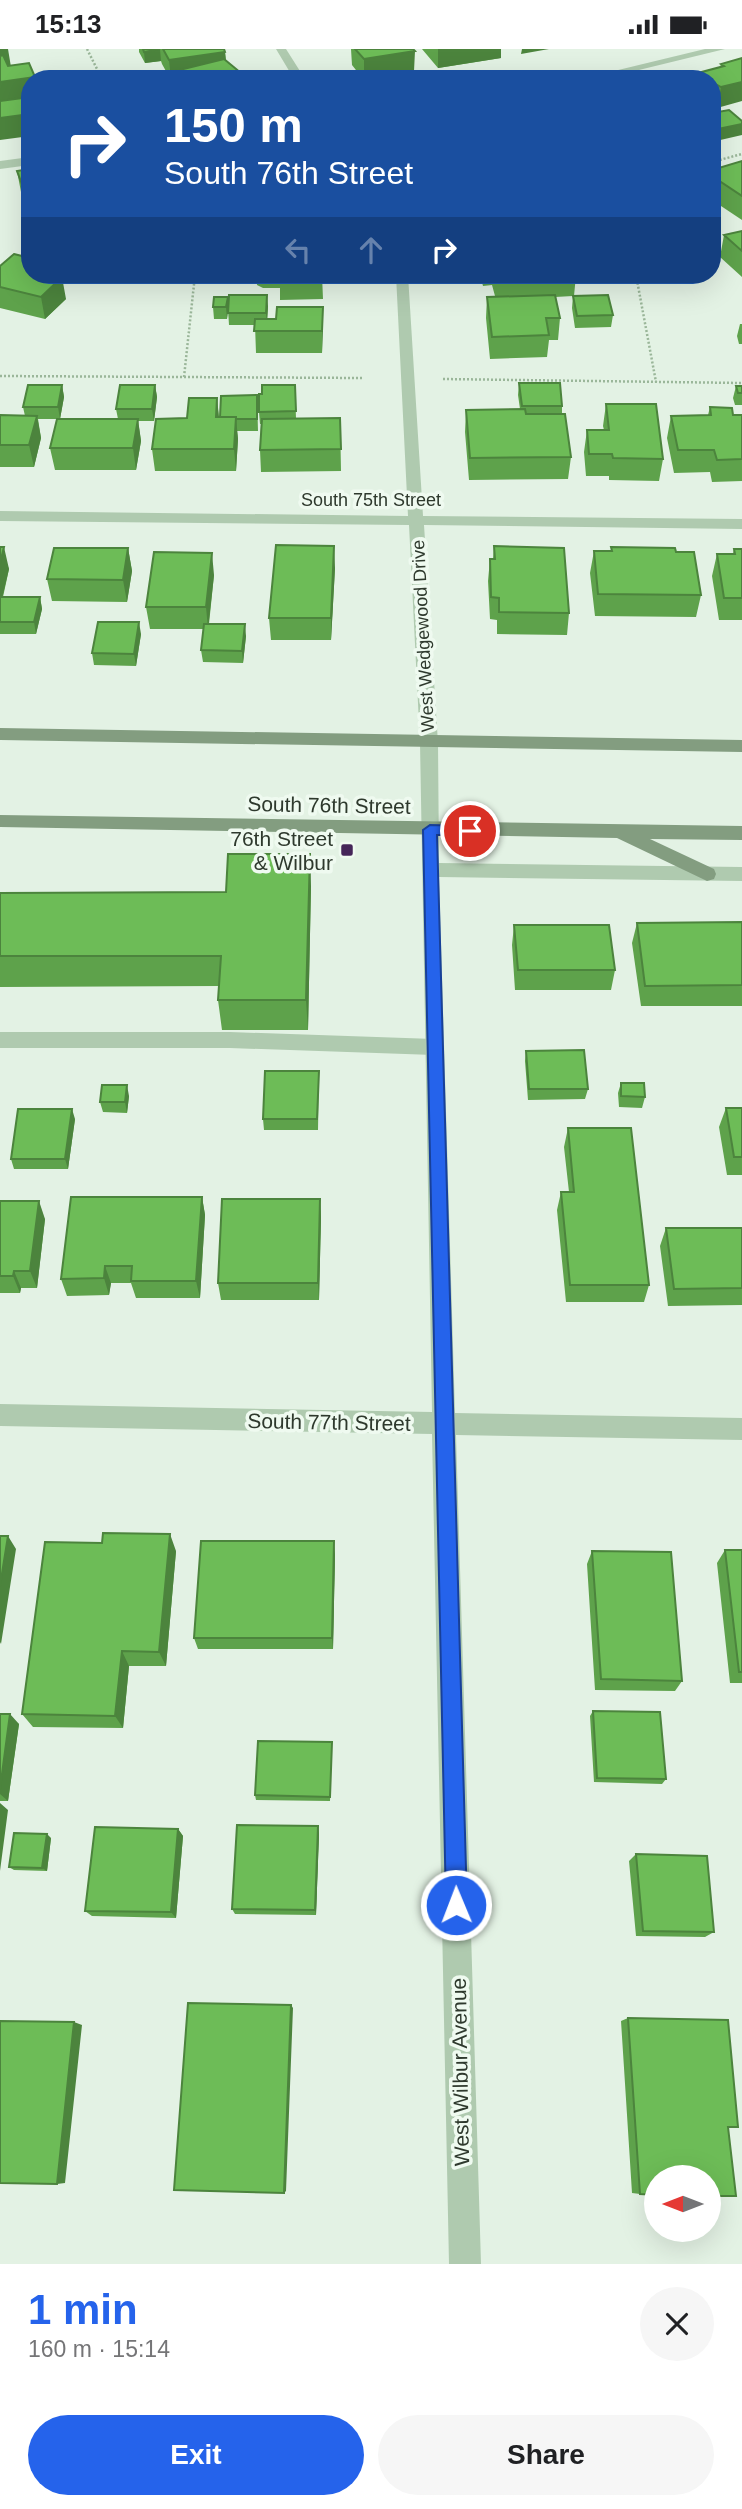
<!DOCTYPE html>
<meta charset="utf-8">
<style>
body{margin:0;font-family:Helvetica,sans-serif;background:#f6f6f6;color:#202124;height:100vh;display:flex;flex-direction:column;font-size:26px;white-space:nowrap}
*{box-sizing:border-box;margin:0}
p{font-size:23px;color:#757577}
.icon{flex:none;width:38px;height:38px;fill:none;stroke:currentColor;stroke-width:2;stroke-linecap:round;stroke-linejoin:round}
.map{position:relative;height:2215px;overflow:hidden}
.drawer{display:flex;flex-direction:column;background:#fff;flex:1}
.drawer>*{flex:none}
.hud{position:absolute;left:21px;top:21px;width:700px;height:214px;border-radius:28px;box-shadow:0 7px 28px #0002;background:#1a4fa0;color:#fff;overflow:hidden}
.needle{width:46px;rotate:270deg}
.controls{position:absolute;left:644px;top:2116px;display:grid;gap:14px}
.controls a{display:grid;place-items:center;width:77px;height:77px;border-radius:50%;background:#fff;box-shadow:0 7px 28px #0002;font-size:35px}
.pin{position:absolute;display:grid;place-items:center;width:60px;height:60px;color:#fff;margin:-30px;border:4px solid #fff;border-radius:50%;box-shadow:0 2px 7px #0007}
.me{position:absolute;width:77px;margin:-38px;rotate:359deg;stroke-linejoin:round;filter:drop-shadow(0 0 5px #0008)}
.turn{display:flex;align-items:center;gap:24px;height:147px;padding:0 28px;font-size:32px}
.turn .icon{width:91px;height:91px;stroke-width:2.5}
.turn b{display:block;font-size:49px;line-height:60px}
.lanes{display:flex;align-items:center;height:66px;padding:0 28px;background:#0003;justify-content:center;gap:35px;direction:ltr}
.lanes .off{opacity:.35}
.round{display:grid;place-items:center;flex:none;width:74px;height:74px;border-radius:37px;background:#f6f6f6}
.head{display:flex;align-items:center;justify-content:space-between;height:119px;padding:0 28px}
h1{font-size:42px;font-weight:700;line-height:52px;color:#2563eb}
.cta{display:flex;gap:14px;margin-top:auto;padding:14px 28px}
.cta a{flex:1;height:80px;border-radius:42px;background:#2563eb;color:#fff;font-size:28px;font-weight:700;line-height:80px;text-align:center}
.cta a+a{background:#f6f6f6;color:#202124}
.status{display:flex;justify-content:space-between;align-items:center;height:49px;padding:0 35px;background:#fff;direction:ltr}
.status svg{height:19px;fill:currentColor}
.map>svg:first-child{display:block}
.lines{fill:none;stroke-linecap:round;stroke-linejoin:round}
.path{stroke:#9ab699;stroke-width:2.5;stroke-dasharray:2 2;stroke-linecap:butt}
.lane{fill:#afcaaf;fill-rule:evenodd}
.street{fill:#afcaaf;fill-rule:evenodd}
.secondary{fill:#839d80;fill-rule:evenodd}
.wall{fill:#5ea24b}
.shaded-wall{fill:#4c843d}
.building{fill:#6dbc57;stroke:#4c843d;stroke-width:2}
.route{fill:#2563eb;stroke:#184099;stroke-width:2}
.poi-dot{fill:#442558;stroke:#effaf0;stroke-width:2.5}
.labels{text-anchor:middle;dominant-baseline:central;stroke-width:7;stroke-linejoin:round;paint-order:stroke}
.far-street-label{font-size:18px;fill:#2e392d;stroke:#effaf0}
.street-label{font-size:21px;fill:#2e392d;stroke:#effaf0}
.poi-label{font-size:21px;fill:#2e392d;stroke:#effaf0;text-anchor:end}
</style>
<div class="status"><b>15:13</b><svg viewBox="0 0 49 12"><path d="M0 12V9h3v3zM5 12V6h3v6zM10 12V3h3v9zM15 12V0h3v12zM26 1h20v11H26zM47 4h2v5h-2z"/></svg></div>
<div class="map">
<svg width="742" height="2215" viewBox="0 0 742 2215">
<rect width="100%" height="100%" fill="#e3f2e4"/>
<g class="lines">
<path class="path" d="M87,0L102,30
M712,113L742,105
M636,226L656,333
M0,327L362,329
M184,328L195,226
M443,330L742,334"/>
<path class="lane" d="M0,983H230L434,990L441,992L444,998L441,1004L434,1006L230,999H0Z"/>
<path class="street" d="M276,0H286L305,30H294Z
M705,0H725L602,30H581Z
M30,108V116L0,120V112Z
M396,226H408L423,467L742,470V480L424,476L438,694L439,814L742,818V832L439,828L455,1364L742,1369V1391L456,1386L481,2215H449L432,1385L0,1377V1355L432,1363L420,694L409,476L0,472V462L408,467Z"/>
<path class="secondary" d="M0,679L742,691V703L0,691Z
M0,766L742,777V791L650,790L714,820L716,825L714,830L707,832L617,789L0,778Z"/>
</g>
<path class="wall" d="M139,0H224L225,3L226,12L241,24V30H152L151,28L167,24L162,15L161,12L145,14L139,3Z
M351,0H413L414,22L371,30H363L352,16Z
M422,0H501V9L438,19Z
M742,9L717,59L712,56V30H697L698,24L720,18L721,15Z
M729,61L716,92L712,88V64Z
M742,112V171L712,151V121Z
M30,120V165H29L21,143L17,122Z
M742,182V228L720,208L724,186Z
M30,192V226L66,250L45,270L0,259V217L26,208L24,199Z
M67,226H84L82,228Z
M256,226H322L323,250L280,251V239H263L257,236Z
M480,226H576L574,247L613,266L611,278L575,279L572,259L573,247L555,248L560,269L558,291H549L547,308L490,310L486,269L487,248L495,247L492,236L483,237Z
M228,248V259L268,257L267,270H276L323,258L322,304H256L255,276H229L228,261L227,270H214L213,258Z
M740,275H742V295H739L737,287Z
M519,334L562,357V365L571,408L568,430L469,431L465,383L466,361L520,360L518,346Z
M62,336L64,348L60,370H38L41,389L34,418H0V366L25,367L23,358Z
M155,336L157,348L154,372H138L141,392L136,421H55L50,399L118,370L116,360Z
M295,336L296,370L340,369L341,422L261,423L260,401L261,375H260L259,363L262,345Z
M736,337H742V356H735L733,349Z
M257,346L258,382H237L238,390L236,422H155L152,400L187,369L217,349L219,368Z
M606,355L663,410L659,432L609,431V427H586L584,403L587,381H604L603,377Z
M710,358L733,366H742V432L712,433L710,423L674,424L667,389L671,367L708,366Z
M494,497L569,564L567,586L497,585V571L490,570L488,532L490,510H493Z
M0,498L9,520L3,548H40L42,560L36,585H0Z
M611,498L676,503L701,546L696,568L595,567L590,524L594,502H611Z
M128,499L132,522L127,553L52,552L47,530Z
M734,500H742V571H719L712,527L717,505H733Z
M335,519L331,591H271L269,569Z
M214,526L209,575L246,587L243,614L203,613L201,601L204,580H150L146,558Z
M141,585L136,617L94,616L92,604Z
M311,837L308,981H222L218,951L219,937L0,938V844L226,843Z
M742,873V957H641L632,894L637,874Z
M514,876L615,921L611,941H515L512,896Z
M526,1002L588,1040L585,1050L528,1051L525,1012Z
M319,1022L318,1081H264L263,1070Z
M621,1034L645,1048L642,1059L619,1058L618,1044Z
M129,1047L127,1064L103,1063L100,1053Z
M726,1059H742V1126H727L719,1078Z
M75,1070L68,1120H14L11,1110Z
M568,1079L649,1236L644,1253H566L557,1161L561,1143H569L564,1098Z
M202,1148L205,1166L200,1249H136L131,1234H111L109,1246L67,1247L61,1230Z
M320,1150L321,1168L319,1251H221L218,1234Z
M0,1152L45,1170L37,1239H21L20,1244H0Z
M666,1179H742V1256L668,1257L660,1197Z
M725,1501H742V1634H730L717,1514Z
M176,1502L166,1617H129L123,1679L33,1678L22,1665Z
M592,1502L682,1632L675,1642L595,1641L587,1515Z
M335,1505L333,1600H198L194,1589Z
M593,1662L666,1730L662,1735L594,1733L590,1667Z
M0,1665L19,1675L8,1752H0Z
M332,1698L330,1752L256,1751L255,1746Z
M318,1777L319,1785L316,1866L235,1865L232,1860Z
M178,1780L183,1787L176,1869L92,1867L85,1862Z
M51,1789L47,1822L14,1821L9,1818Z
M636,1805L714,1883L705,1888L636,1887L629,1812Z
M628,1969L728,2078L640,2145L632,2144L621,1972Z"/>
<path class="shaded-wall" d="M0,0H8L11,18L0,19Z
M160,0L161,12L145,14L144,3Z
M438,0H501V9L438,19Z
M522,0H549L521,5Z
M415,2L414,22L371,30H364V10Z
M225,3L227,23L171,30L169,11Z
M241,24V30H221Z
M35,28V30H30V50L0,54V33Z
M742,33V52L717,59L721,38Z
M30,65V87L0,91V69Z
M742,75V86L716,92L718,80Z
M25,143H30V165H29Z
M62,228L66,250L45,270L41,248Z
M267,246L268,257L267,276L266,264Z
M228,248V260L227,270L226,258Z
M323,258V280L322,304V282Z
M62,336L64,348L60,370L58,358Z
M155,336L157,348L154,372L152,360Z
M217,349L219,371L216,368Z
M37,367L41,389L34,418L29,396Z
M236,368L238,390L236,422L234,400Z
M138,370L141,392L136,421L133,399Z
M334,497L335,519L331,591V569Z
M4,498L9,520L0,558V514Z
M128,499L132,522L127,553L123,531Z
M212,504L214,526L208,580L206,558Z
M40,548L42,560L36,585L34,573Z
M139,573L141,585L136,617L134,605Z
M245,575L246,587L243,614L242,602Z
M310,805L311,837L308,981L306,951Z
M127,1036L129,1047L127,1064L125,1053Z
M72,1060L75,1070L68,1120L65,1110Z
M202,1148L205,1166L200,1249L196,1232Z
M320,1150L321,1168L319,1251L318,1234Z
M39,1152L45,1170L37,1239L30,1222Z
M105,1217L111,1234L109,1246L104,1229Z
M14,1222L21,1239L20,1244L13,1227Z
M170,1485L176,1502L166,1617L159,1603Z
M8,1487L16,1500L1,1595L0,1593V1537Z
M334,1492L335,1505L333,1600L332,1589Z
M122,1602L129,1617L123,1679L115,1667Z
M10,1665L19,1675L8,1752L0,1745V1740Z
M0,1754L8,1761L0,1822Z
M318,1777L319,1785L316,1866L315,1861Z
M178,1780L183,1787L176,1869L171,1863Z
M47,1785L51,1789L47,1822L42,1819Z
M291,1956L293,1959L286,2142L284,2144Z
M74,1973L82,1976L65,2134L57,2135Z"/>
<path class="building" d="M143,0H160L144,3Z
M163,0H224L225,3L169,11Z
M355,0H413L415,2L364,10Z
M3,6L8,17L29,14L35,28L0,33V7Z
M742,9V33L721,38L712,33V30H707L698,24L724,17L721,15Z
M224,10L241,24L221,30H153L151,28Z
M688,26L692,30H661Z
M30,48V65L0,69V52Z
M729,61L742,72V75L718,80L712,75V64Z
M742,112V147L712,127V121Z
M30,120V143H25L17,122Z
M742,182V202L724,186Z
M30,192V199H24Z
M14,205L30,209V226H51L62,228L41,248L0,238V217Z
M279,226H322V228L279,229Z
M497,226H558L497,228Z
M229,246H267L266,264H228Z
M555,246L560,269H546L549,286L492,288L487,248Z
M608,246L613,266L577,267L573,247Z
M214,248H228L226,258H213Z
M277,258H323L322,282H254L255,270H276Z
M519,334H560L562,357H522Z
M28,336H62L58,358H23Z
M120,336H155L152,360H116Z
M262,336H295L296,362L259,363V345H262Z
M736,337H742V344H738Z
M257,346V370H236V368H220L221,347Z
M189,349H217L216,368H236L234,400H152L156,370L187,369Z
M606,355H656L663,410L613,409L612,405H589L587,381H609Z
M710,358L732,359L733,366H742V410L717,411L714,401H678L671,367L711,366Z
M525,360L526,365H565L571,408L470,409L466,361Z
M0,366L37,367L29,396H0Z
M340,369L341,400L260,401L262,370Z
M57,370H138L133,399H50Z
M276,496L334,497L331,569H269Z
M494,497L564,499L569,564L499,563V549L491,548L490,510H495Z
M0,498H4L0,514Z
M611,498L675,499L676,503H694L701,546L598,545L594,502H612Z
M54,499H128L123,531L47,530Z
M734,500H742V549H724L717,505H735Z
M154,503L212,504L206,558H146Z
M0,548H40L34,573H0Z
M98,573H139L134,605L92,604Z
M204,575H245L242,602L201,601Z
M228,805H310L306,951H218L221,907H0V844L226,843Z
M742,873V936L645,937L637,874Z
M514,876H609L615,921H518Z
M584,1001L588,1040H529L526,1002Z
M265,1022H319L317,1070H263Z
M621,1034H644L645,1048L621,1047Z
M102,1036H127L125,1053H100Z
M726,1059H742V1108H734Z
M18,1060H72L65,1110H11Z
M568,1079H631L649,1236H570L561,1143H574Z
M71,1148H202L196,1232H131L132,1217H105L104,1229L61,1230Z
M222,1150H320L318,1234H218Z
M0,1152H39L30,1222H14L13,1227H0Z
M666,1179H742V1239L674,1240Z
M103,1484L170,1485L159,1603L122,1602L115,1667L22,1665L45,1493L102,1494Z
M0,1487H8L0,1537Z
M201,1492H334L332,1589H194Z
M725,1501H742V1623H739Z
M592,1502L671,1503L682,1632L601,1630Z
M593,1662L660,1663L666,1730L597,1729Z
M0,1665H10L0,1740Z
M258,1692L332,1693L330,1748L255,1746Z
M237,1776L318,1777L315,1861L232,1860Z
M95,1778L178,1780L171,1863L85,1862Z
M14,1784L47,1785L42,1819L9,1818Z
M636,1805L707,1807L714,1883L643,1882Z
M188,1954L291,1956L284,2144L174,2141Z
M628,1969L728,1971L738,2078H728L736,2147H709V2128H656V2146L640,2145Z
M0,1972L74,1973L57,2135L0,2134Z"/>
<path class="route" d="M430,776L470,777L477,782L470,786H437L467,1856L464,1864L456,1867L449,1864L446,1856L423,781Z"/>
<rect class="poi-dot" x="340" y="794" width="14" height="14" rx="3.5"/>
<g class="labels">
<g class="far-street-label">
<text x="371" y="451">South 75th Street</text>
<text transform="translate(423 587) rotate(-93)">West Wedgewood Drive</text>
</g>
<g class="street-label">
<text transform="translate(329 756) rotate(1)">South 76th Street</text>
<text transform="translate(329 1373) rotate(1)">South 77th Street</text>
<text transform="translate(460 2023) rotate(-91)">West Wilbur Avenue</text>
</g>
<g class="poi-label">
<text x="333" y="789">76th Street<tspan x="333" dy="24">&amp; Wilbur</tspan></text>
</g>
</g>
</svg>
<div class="controls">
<a><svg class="needle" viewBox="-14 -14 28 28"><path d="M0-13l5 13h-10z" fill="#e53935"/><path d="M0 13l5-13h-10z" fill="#757577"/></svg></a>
</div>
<div class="pin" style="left:470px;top:782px;background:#d93025"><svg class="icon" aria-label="arrive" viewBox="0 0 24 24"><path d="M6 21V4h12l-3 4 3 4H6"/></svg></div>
<svg class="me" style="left:456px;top:1856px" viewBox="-20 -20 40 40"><circle r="17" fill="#2563eb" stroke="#fff" stroke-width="3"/><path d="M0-11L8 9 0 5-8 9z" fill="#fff"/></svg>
<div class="hud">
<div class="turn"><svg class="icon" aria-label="right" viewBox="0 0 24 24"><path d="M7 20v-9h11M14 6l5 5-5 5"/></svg><div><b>150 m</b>South 76th Street</div></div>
<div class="lanes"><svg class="icon off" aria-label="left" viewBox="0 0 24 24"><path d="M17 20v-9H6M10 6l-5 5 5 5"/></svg><svg class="icon off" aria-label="ahead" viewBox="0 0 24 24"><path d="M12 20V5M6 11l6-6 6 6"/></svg><svg class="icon" aria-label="right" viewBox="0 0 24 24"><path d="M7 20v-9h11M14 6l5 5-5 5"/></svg></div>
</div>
</div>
<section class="drawer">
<div class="head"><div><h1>1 min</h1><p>160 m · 15:14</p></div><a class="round"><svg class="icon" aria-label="close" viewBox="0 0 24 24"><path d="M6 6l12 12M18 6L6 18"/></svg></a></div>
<div class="cta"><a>Exit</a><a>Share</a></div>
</section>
